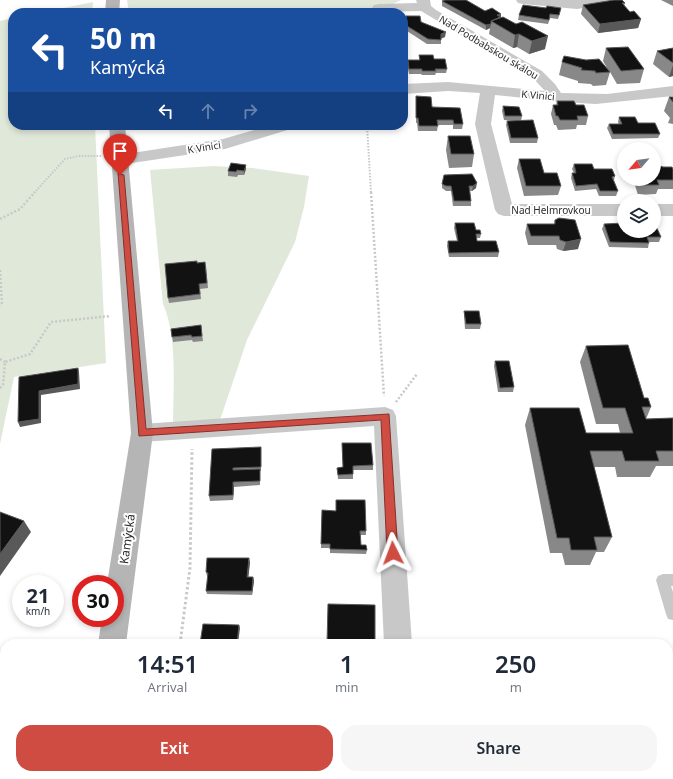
<!DOCTYPE html>
<meta charset="utf-8">
<style>
body{margin:0;font-family:"Noto Sans",sans-serif;background:#f6f6f7;color:#1f2937;height:100vh;display:flex;flex-direction:column;font-size:15px;white-space:nowrap}
*{box-sizing:border-box;margin:0}
p{font-size:13px;color:#747a83}
.icon{flex:none;width:22px;height:22px;fill:none;stroke:currentColor;stroke-width:2;stroke-linecap:round;stroke-linejoin:round}
.map{position:relative;flex:1;overflow:hidden}
.drawer{position:absolute;left:0px;top:639px;width:673px;height:140px;display:flex;flex-direction:column;background:#fff;border-radius:16px 16px 0 0;box-shadow:0 2px 6px #0003}
.drawer>*{flex:none}
.guide{position:absolute;left:8px;top:8px;width:400px;height:122px;border-radius:16px;box-shadow:0 2px 6px #0003;background:#1a4fa0;color:#fff;overflow:hidden}
.needle{width:26px;rotate:242deg}
.controls{position:absolute;left:617px;top:142px;display:grid;gap:8px}
.controls a{display:grid;place-items:center;width:44px;height:44px;border-radius:50%;background:#fff;box-shadow:0 2px 6px #0003;font-size:20px}
.speed{position:absolute;left:12px;top:575px;display:flex;gap:8px;font-size:20px;font-weight:700;text-align:center}
.speed>*{display:grid;place-content:center;width:52px;height:52px;border-radius:50%;background:#fff;box-shadow:0 2px 6px #0003;line-height:1}
.speed small{font-size:10px;font-weight:400}
.speed .limit{border:6px solid #d22;background:#fff;color:#111}
.pin{position:absolute;display:grid;place-items:center;width:34px;height:34px;color:#fff;margin:-41px -17px;border-radius:50% 50% 50% 0;rotate:-45deg;box-shadow:0 0 4px #0007}
.pin .icon{rotate:45deg}
.me{position:absolute;width:44px;margin:-22px;rotate:357deg;stroke-linejoin:round;filter:drop-shadow(0 0 3px #0008)}
.turn{display:flex;align-items:center;gap:14px;height:84px;padding:0 16px;font-size:18px}
.turn .icon{width:52px;height:52px;stroke-width:2.5}
.turn b{display:block;font-size:28px;line-height:34px}
.lanes{display:flex;align-items:center;height:38px;padding:0 16px;background:#0003;justify-content:center;gap:20px;direction:ltr}
.lanes .off{opacity:.35}
.eta{display:flex;justify-content:space-evenly;align-items:center;height:68px;text-align:center}
.eta b{font-size:24px;font-weight:600;line-height:28px}
.primary-button{display:flex;gap:8px;margin-top:auto;padding:8px 16px}
.primary-button a{flex:1;height:46px;border-radius:16px;background:#ce4c42;color:#fff;font-size:16px;font-weight:600;line-height:46px;text-align:center}
.primary-button a+a{background:#f6f6f7;color:#1f2937}
.map>svg:first-child{display:block}
.green{fill:#e0e8da}
.lines{fill:none;stroke-linecap:round;stroke-linejoin:round}
.path-far2{stroke:#c8c8c8;stroke-width:2;stroke-dasharray:1.5 1.5;stroke-linecap:butt}
.path-far1{stroke:#c8c8c8;stroke-width:2.5;stroke-dasharray:2 2;stroke-linecap:butt}
.path{stroke:#c8c8c8;stroke-width:3;stroke-dasharray:2.5 2.5;stroke-linecap:butt}
.service{fill:#c8c8c8;fill-rule:evenodd}
.minor{fill:#c8c8c8;fill-rule:evenodd}
.secondary{fill:#b5b5b5;fill-rule:evenodd}
.wall{fill:#888}
.shaded-wall{fill:#595959}
.building{fill:#121212;stroke:#595959}
.route{fill:#ce4c42;stroke:#86312b}
.labels{text-anchor:middle;dominant-baseline:central;stroke-width:4;stroke-linejoin:round;paint-order:stroke}
.far-street-label{font-size:10px;fill:#2b2b2b;stroke:#fff}
.street-label{font-size:12px;fill:#2b2b2b;stroke:#fff}
</style>
<div class="map">
<svg width="673" height="779" viewBox="0 0 673 779">
<rect width="100%" height="100%" fill="#fff"/>
<path class="green" d="M127,0H401L374,13H129Z
M93,2L92,13H39Z
M13,18V125H95L106,363L14,377L0,444V21Z
M213,166L253,168L309,176L304,207L295,242L247,340L218,426L173,428C173,391 178,337 163,304L150,170Z"/>
<g class="lines">
<path class="path-far2" d="M367,125L371,193
M34,193L65,159L79,156H101"/>
<path class="path-far1" d="M371,192L384,396
M0,219L20,209L35,192
M0,270L2,304L0,305
M0,359L5,362
M0,388L3,385L5,362L30,354L51,322L111,316
M396,402L417,374"/>
<path class="path" d="M180,644L190,568L192,449
M151,779L152,774"/>
<path class="service" d="M663,574H673V586H671L673,592V620L668,619L666,614L656,580L658,576Z"/>
<path class="minor" d="M416,0H430L431,6L436,10L542,71L555,84L561,93L607,94L673,86V96L596,104L562,102L495,95L491,124L512,204H624V216H504L498,214L495,210L475,124L480,93L448,91L403,94V84L448,82L545,91L532,77L421,11L379,12L374,11L372,8L374,5L379,4L417,3Z
M516,0H619L617,3L612,4L577,9L523,4L518,3Z
M271,125H296L294,128L225,149L119,165L113,164L111,160L113,156L119,155L223,139Z
M654,204H673V216H654Z
M385,407L393,410L396,416L412,644H384L374,426L142,442L134,440L131,433L134,426L142,424Z
M390,774H420V779H390Z"/>
<path class="secondary" d="M106,0H120L119,13H105Z
M109,125H125L153,433L126,644H98L102,618H115V584H107L131,433Z
M69,774H99L97,779H67Z"/>
</g>
<path class="wall" d="M661,0H673V6Z
M442,1L485,11L501,18L545,49L529,54L517,47L513,48L489,34L490,28L486,30L442,6Z
M625,3L624,6L630,12L641,19L638,28L598,33L581,14L583,5Z
M546,8L560,13L558,19L550,18L548,24L518,20L519,15Z
M406,16L421,22L445,37L441,38V44H427L407,31L405,21Z
M606,48L644,69L640,83L617,84L610,72L606,85L593,86L591,84L578,83V81L559,75L562,62L607,68L603,61Z
M673,48V76L669,77L653,64L657,51Z
M419,55L434,59L447,69L446,73H436L435,75H422L421,74H409L407,64L408,60H419Z
M416,96L432,107L463,124L462,129H453V125H438L437,131H418L417,123H416Z
M669,97H673V124L668,123L670,118L664,111Z
M557,101L576,105L588,116L586,125H577L576,129L558,130L556,125H554L551,114L553,105H556Z
M503,106L522,116L521,121L538,138L537,143H510L506,125L507,121H516L504,120L502,111Z
M619,117L638,123L660,134L658,138L612,139L607,128L609,124H619L618,122Z
M448,136L474,154L472,167L449,168L446,150Z
M519,159L544,173L561,186L558,195L524,196L517,168Z
M574,164L594,169L615,176L614,180L618,191L616,196H599L596,189L575,191L571,178L572,173H574L572,169Z
M655,164L663,167L673,169V189H658L656,194L638,195L633,179H654Z
M246,165V169L244,175H238L237,177L228,176V171Z
M472,174L476,188L472,191H470L471,201V206H453L451,191H446L442,188V184Z
M555,220L578,249L563,251L557,249L556,245H528L525,233L527,224H554Z
M455,223L476,230L481,234L480,238H476L477,241L499,252L498,257H449L447,246L448,241H457L454,228Z
M604,224L661,237L659,242H649L648,248L609,247L602,229Z
M197,263L206,266L208,288L200,289L201,299L169,303L168,298Z
M464,311L481,324L480,329H465L464,316Z
M201,325L203,341L193,342L192,340L173,342L171,329Z
M586,346L644,398L651,407L646,419L673,418V466H656L650,477H617L615,467H594L612,537L604,552H596L590,565H565L562,553H550L525,425L530,408L586,433H620L618,424H596L580,362Z
M495,361L514,387L513,392H498L494,366Z
M342,443L373,465V470H353V479H338L337,468L343,467Z
M212,449L261,451V471H260V485L234,487L233,500L210,501L209,496Z
M322,510L366,531V535H361V545L367,550L366,554L330,553V548H321Z
M250,562L248,577H253L254,581L252,595L207,594L206,591L208,576H207L206,572Z"/>
<path class="shaded-wall" d="M501,14V18L493,21L497,15Z
M641,19L638,28L598,33L600,24Z
M491,24L490,28L486,30V25Z
M446,32L445,37L440,39L441,34Z
M519,34L517,47L513,48L515,35Z
M548,36L545,49L529,54L532,41Z
M673,65V76L669,77Z
M246,165V169L244,175V171Z
M477,183L476,188L472,191L473,186Z
M581,239L578,249L563,251L566,242Z
M78,368L79,372L80,389L41,395V423L20,427L18,422L39,391Z
M233,482L234,487L233,500Z
M24,521L31,532L0,576V554Z
M249,558L250,562L248,581L247,577Z
M253,577L254,581L252,595V591Z
M239,625L240,628L238,644H237Z
M216,774H218L217,779H216Z"/>
<path class="building" d="M445,0H466L485,11L492,8L501,14L497,15L500,17L491,21V24L486,25L442,1Z
M614,0H622L625,3H622L630,12L634,11L641,19L600,24L583,5Z
M523,5L546,8L547,6L561,8L559,15L550,14L549,20L519,15Z
M406,16H420L421,22L446,32L441,34V40L428,39L407,26Z
M503,17L516,24L522,22L548,36L532,41L519,34L515,35L491,21Z
M628,47L644,69L621,71L606,48Z
M673,48V63L657,51Z
M419,55H433L434,59H445L447,69H435L436,71H422V69H409L408,60H420Z
M564,56L586,60L599,59L610,72L596,73L595,71L581,70L582,68L562,62Z
M416,96L431,97L432,107L460,108L463,124H454L453,120H437L438,126H419L418,118H416Z
M669,97H673V102Z
M557,101H574L576,105H584L588,116H577L578,120H560L558,116H556L553,105H558Z
M503,106L519,107L522,116H505Z
M619,117H635L638,123H655L660,134H613L609,124H622Z
M533,120L538,138H511L507,121Z
M448,136H470L474,154H451Z
M519,159H540L544,173H557L561,186H526Z
M654,162L655,164L663,167H672L673,169V180H657L659,185H641L639,179H654Z
M231,163L246,165L244,171L237,170L236,172L228,171Z
M574,164H592L594,169H612L615,176L612,177L618,191H600L597,184L576,186L572,173H576Z
M472,174L477,183L473,186H469L471,201H454L451,186H446L442,184L444,175Z
M559,218L575,220L581,239L566,242L560,240L559,236H531L527,224H555V220Z
M455,223H474L476,230H480L481,234H476L477,241H496L499,252L449,253L448,241H458Z
M624,223V231H654V224H655L661,237H647L649,243L610,242L604,224Z
M197,261V263L205,262L207,283L199,284L200,294L168,298L165,264Z
M464,311H479L481,324H466Z
M201,325L202,336L192,337L191,335L172,337L171,329Z
M628,345L644,398H648L651,407H642L646,419L673,418V451H656L659,461H625L622,451H590L612,537H594L597,550H571L569,538H557L530,408H579L586,433H633L625,408H603L586,346Z
M495,361H509L514,387L500,388Z
M78,368V384L39,391V419L18,422L19,377Z
M342,443H371L373,465L353,466V474L338,475L337,468L343,467Z
M261,447V467L233,468V470L260,469V481L233,482V495L209,496L212,449Z
M336,500H365L366,531H360L361,545H366L367,550L330,549V544H321L322,510L336,511Z
M0,512L24,521L0,554Z
M207,558H249L247,577H253L252,591H206L208,573L206,572Z
M328,604L375,605V644H327Z
M203,624L239,625L237,644H200Z
M170,774H216V779H169Z"/>
<path class="route" d="M118,173L124,175L146,429L389,414L398,553L396,556L393,558L389,556L387,553L381,420L139,436Z"/>
<g class="labels">
<g class="far-street-label">
<text transform="translate(489 47) rotate(31)">Nad Podbabskou skálou</text>
<text transform="translate(538 95) rotate(5)">K Vinici</text>
<text transform="translate(204 147) rotate(-9)">K Vinici</text>
<text x="551" y="210">Nad Helmrovkou</text>
</g>
<g class="street-label">
<text transform="translate(127 539) rotate(-82)">Kamýcká</text>
</g>
</g>
</svg>
<div class="controls">
<a><svg class="needle" viewBox="-14 -14 28 28"><path d="M0-13l5 13h-10z" fill="#e53935"/><path d="M0 13l5-13h-10z" fill="#747a83"/></svg></a>
<a><svg class="icon" aria-label="layers" viewBox="0 0 24 24"><path d="M12 4l9 5-9 5-9-5zM3 14l9 5 9-5"/></svg></a>
</div>
<div class="speed"><div>21<small>km/h</small></div><div class="limit">30</div></div>
<div class="pin" style="left:120px;top:175px;background:#d93025"><svg class="icon" aria-label="arrive" viewBox="0 0 24 24"><path d="M6 21V4h12l-3 4 3 4H6"/></svg></div>
<svg class="me" style="left:393px;top:553px" viewBox="-20 -20 40 40"><path d="M0-17L14 15 0 8-14 15z" fill="#ce4c42" stroke="#fff" stroke-width="4"/></svg>
<div class="guide">
<div class="turn"><svg class="icon" aria-label="left" viewBox="0 0 24 24"><path d="M17 20v-9H6M10 6l-5 5 5 5"/></svg><div><b>50 m</b>Kamýcká</div></div>
<div class="lanes"><svg class="icon" aria-label="left" viewBox="0 0 24 24"><path d="M17 20v-9H6M10 6l-5 5 5 5"/></svg><svg class="icon off" aria-label="ahead" viewBox="0 0 24 24"><path d="M12 20V5M6 11l6-6 6 6"/></svg><svg class="icon off" aria-label="right" viewBox="0 0 24 24"><path d="M7 20v-9h11M14 6l5 5-5 5"/></svg></div>
</div>
<section class="drawer">
<div class="eta">
<div><b>14:51</b><p>Arrival</p></div>
<div><b>1</b><p>min</p></div>
<div><b>250</b><p>m</p></div>
</div>
<div class="primary-button"><a>Exit</a><a>Share</a></div>
</section>
</div>
